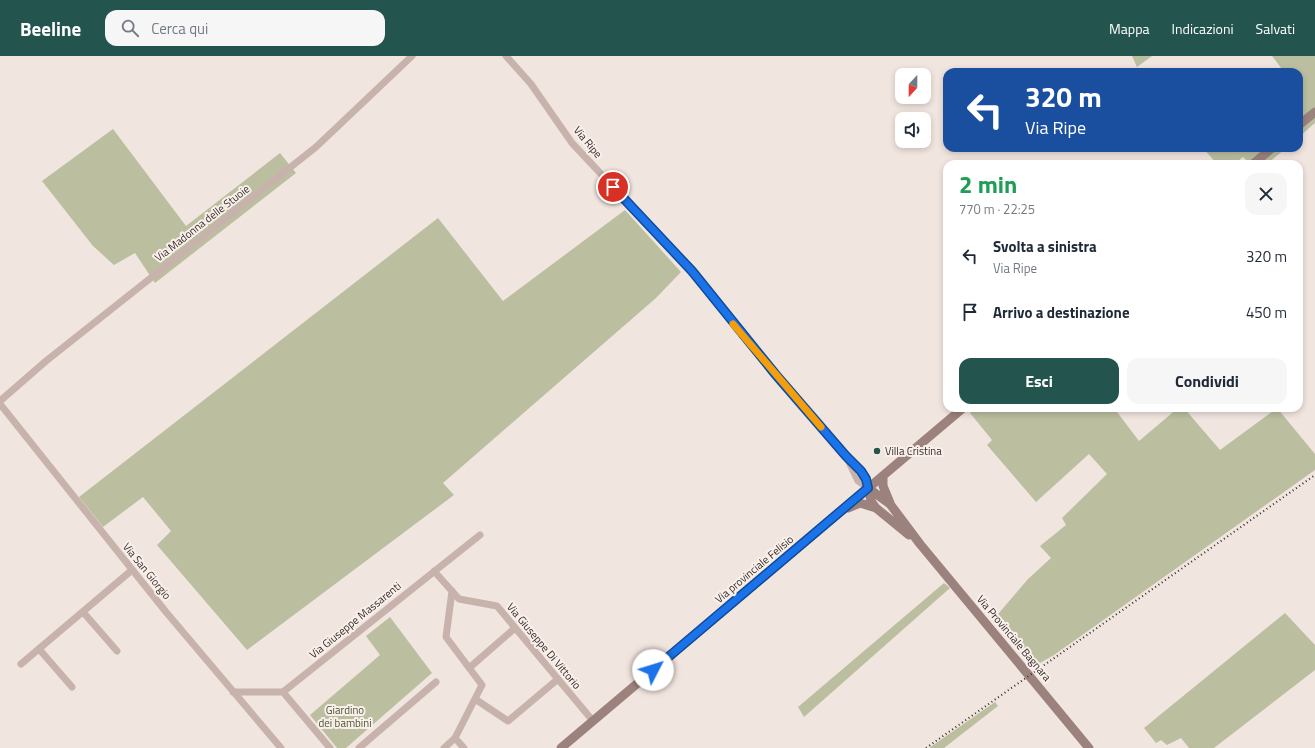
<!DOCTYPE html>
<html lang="it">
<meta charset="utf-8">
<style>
body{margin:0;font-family:"Titillium Web",sans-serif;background:#f6f6f7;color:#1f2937;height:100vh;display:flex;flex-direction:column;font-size:15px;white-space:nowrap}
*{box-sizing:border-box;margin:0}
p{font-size:13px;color:#747a83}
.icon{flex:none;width:22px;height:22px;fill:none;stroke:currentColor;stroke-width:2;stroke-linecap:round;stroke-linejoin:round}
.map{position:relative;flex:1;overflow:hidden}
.details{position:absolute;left:943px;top:104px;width:360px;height:252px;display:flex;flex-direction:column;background:#fff;border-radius:12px;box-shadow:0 2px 6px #0003}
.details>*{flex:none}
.top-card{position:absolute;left:943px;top:12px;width:360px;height:84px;border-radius:12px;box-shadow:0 2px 6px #0003;background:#1a4fa0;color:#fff;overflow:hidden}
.needle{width:26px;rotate:201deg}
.tools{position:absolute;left:895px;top:12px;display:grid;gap:8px}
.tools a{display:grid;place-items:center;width:36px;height:36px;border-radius:8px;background:#fff;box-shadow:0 2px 6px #0003;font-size:20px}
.pin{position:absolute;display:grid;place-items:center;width:34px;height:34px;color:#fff;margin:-17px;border:2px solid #fff;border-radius:50%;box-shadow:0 1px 4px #0007}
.me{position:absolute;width:44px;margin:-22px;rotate:50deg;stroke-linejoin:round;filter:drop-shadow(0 0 3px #0008)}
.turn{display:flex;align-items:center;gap:14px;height:84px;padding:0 16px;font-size:18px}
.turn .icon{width:52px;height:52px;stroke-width:2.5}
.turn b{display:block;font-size:28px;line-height:34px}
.round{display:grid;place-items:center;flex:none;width:42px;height:42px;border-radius:12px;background:#f6f6f7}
.headline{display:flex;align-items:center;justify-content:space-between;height:68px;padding:0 16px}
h1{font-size:24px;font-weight:700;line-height:30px;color:#1e9e55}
.primary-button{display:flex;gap:8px;margin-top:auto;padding:8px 16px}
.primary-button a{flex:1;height:46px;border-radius:12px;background:#23554e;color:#fff;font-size:16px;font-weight:700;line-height:46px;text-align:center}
.primary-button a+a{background:#f6f6f7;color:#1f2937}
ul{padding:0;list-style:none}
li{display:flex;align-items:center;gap:12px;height:56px;padding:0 16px}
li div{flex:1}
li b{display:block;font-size:15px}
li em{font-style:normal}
header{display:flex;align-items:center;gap:24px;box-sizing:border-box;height:56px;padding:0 20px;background:#23554e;color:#fff}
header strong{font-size:19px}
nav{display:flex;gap:22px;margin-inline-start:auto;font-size:14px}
.search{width:280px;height:36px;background:#f6f6f7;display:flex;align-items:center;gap:10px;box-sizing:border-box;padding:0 14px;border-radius:12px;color:#747a83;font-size:15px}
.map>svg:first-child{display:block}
.green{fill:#bbbfa0}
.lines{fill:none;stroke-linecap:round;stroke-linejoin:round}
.minor{stroke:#c8b3ac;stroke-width:7}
.secondary{stroke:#9c827d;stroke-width:9}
.rail{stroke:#372c2a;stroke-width:2;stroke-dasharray:1 3;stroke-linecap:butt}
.route-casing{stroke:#114b97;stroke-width:10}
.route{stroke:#1a73e8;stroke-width:7}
.slow{stroke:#f59e0b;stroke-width:7}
.poi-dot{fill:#23554e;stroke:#f9f0eb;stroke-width:1.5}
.labels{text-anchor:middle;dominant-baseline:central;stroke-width:4;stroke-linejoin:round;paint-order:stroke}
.street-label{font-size:11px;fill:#372c2a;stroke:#f9f0eb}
.poi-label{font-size:11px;fill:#372c2a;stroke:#f9f0eb;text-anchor:start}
.park-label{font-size:11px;fill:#4d5330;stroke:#f9f0eb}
</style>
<header>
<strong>Beeline</strong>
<div class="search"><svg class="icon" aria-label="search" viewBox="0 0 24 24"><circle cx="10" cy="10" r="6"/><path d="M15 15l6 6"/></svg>Cerca qui</div>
<nav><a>Mappa</a><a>Indicazioni</a><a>Salvati</a></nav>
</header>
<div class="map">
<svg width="1315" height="692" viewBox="0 0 1315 692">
<rect width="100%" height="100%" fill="#f1e5df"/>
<path class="green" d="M1132,0H1152L1137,11Z
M1272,0H1315V67L1299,81V16H1279L1282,13Z
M113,73L186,170L280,97L296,117L155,227L135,197L114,209L93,190L42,125Z
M1203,92H1286L1267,108H1250L1243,101L1234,108H1217Z
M625,154L681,216L656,242L443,427L454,439L247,594L157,489L171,475L143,441L103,471L79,441L438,162L503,245Z
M975,352H1114L1139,385L1178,352H1184L1220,394L1277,352L1315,398V414L1054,599L1033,611L993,564L1028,523L1051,502L1040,490L1066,469L1062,462L1107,418L1089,398L1036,446L987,389L992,384L970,357Z
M944,527L950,532L804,661L798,651Z
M1285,557L1315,589V614L1214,692H1189L1181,682L1167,689L1161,684L1156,687L1144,672Z
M390,561L432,617L346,692H337L310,659L380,599L366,580Z
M995,646L998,650L944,692H929Z"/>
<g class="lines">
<path class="minor" d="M506,0L531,28L572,87L692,215L776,319L846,400L861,415L866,423L868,432
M0,345L46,305L316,91L412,0
M0,348L166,556L281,692
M848,404L858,425L868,432
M434,515L459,543L497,550L593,665
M83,556L117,595
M39,593L72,631
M21,608L132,514
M469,612L515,572
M233,636H283L480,479
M283,636L330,692
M475,643L508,665L558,623
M455,682L464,692
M359,692L436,626
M444,692L455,682L482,629L446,581L452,535"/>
<path class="secondary" d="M1299,69L1315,56
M1253,108L1272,92
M883,420V430L890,447
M868,432L890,448L920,488L1089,692
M868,432L871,445L876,452L909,479
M848,452L860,447L876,452
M561,692L963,352"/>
<path class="rail" d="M926,692L1315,419"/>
</g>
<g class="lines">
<g class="route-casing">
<path id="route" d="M613,131L692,215L776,319L846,400L861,415L866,423L868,432L653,614"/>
</g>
<use href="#route" class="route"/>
<path class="slow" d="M733,268L821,371"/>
</g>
<circle class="poi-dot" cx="877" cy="395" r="4"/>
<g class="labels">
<g class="street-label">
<text transform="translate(588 86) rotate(50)">Via Ripe</text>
<text transform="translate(202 167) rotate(-38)">Via Madonna delle Stuoie</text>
<text transform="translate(754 513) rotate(-40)">Via provinciale Felisio</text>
<text transform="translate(147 515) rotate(51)">Via San Giorgio</text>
<text transform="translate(355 564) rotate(-39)">Via Giuseppe Massarenti</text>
<text transform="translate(1014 582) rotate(50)">Via Provinciale Bagnara</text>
<text transform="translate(544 590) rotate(50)">Via Giuseppe Di Vittorio</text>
</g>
<g class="poi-label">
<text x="885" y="395">Villa Cristina</text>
</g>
<g class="park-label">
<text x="345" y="654">Giardino<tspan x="345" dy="13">dei bambini</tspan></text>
</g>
</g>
</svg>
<div class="tools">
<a><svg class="needle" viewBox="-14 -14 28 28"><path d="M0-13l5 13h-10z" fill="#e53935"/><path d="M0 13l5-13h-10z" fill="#747a83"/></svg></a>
<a><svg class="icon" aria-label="sound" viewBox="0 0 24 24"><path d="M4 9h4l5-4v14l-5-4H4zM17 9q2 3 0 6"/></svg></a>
</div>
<div class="pin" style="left:613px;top:131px;background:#d93025"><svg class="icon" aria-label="arrive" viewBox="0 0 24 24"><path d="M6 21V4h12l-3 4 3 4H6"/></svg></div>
<svg class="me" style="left:653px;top:614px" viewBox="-20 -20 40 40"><circle r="19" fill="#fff"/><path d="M0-13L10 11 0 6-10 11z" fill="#1a73e8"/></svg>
<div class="top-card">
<div class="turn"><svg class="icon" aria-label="left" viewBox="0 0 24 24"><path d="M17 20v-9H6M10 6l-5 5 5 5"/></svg><div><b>320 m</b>Via Ripe</div></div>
</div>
<section class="details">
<div class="headline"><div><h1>2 min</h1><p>770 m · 22:25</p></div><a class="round"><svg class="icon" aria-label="close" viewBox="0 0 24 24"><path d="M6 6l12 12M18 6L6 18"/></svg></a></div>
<ul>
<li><svg class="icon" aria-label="left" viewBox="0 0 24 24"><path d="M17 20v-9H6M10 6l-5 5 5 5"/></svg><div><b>Svolta a sinistra</b><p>Via Ripe</p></div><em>320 m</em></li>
<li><svg class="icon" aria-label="arrive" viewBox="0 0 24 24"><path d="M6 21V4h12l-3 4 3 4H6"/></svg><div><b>Arrivo a destinazione</b></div><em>450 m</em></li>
</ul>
<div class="primary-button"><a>Esci</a><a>Condividi</a></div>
</section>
</div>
